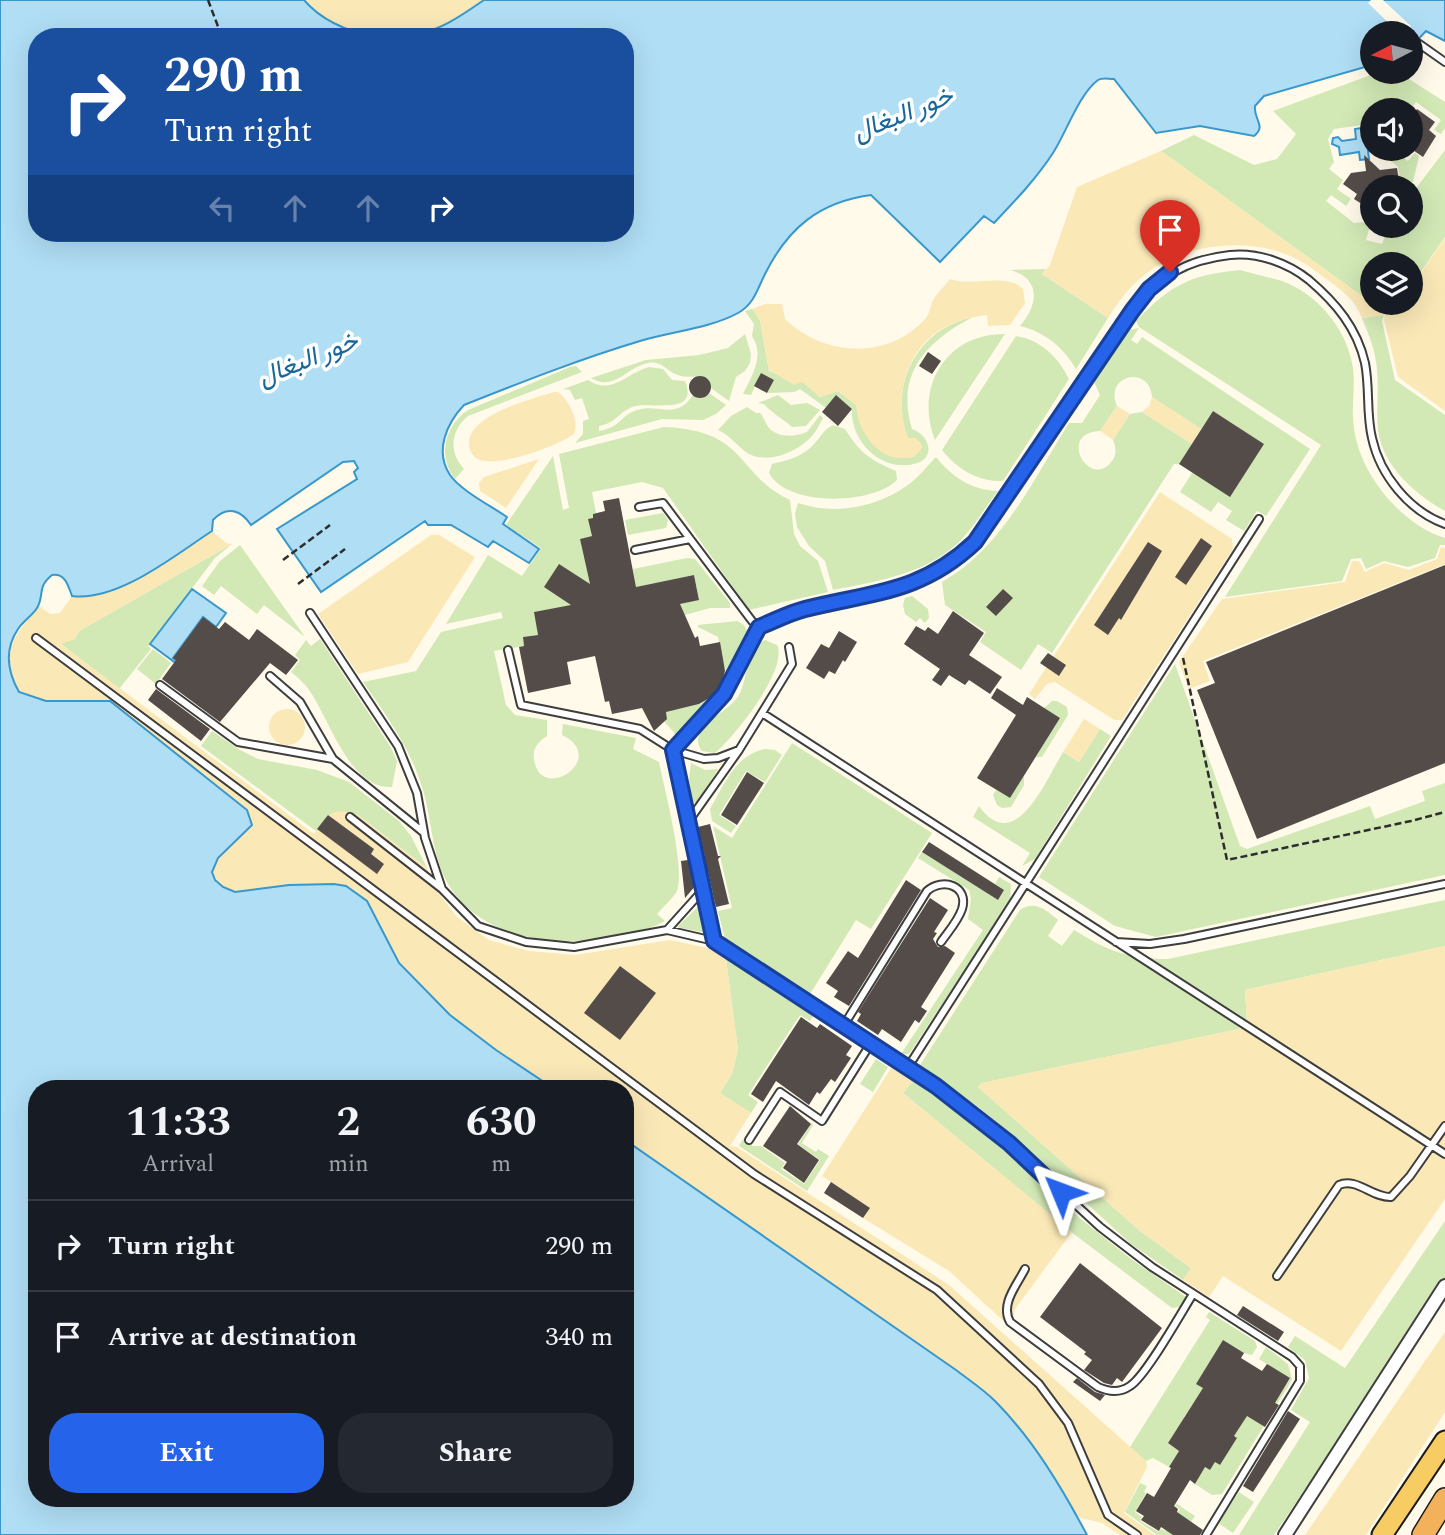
<!DOCTYPE html>
<meta charset="utf-8">
<style>
body{margin:0;font-family:Spectral,Vazirmatn,serif;background:#242831;color:#f1f3f6;height:100vh;display:flex;flex-direction:column;font-size:26px;white-space:nowrap}
*{box-sizing:border-box;margin:0}
p{font-size:23px;color:#9ea1a6}
.icon{flex:none;width:38px;height:38px;fill:none;stroke:currentColor;stroke-width:2;stroke-linecap:round;stroke-linejoin:round}
.map{position:relative;flex:1;overflow:hidden}
.panel{position:absolute;left:28px;top:1080px;width:606px;height:427px;display:flex;flex-direction:column;background:#171b24;border-radius:28px;box-shadow:0 7px 28px #0002}
.panel>*{flex:none}
.banner{position:absolute;left:28px;top:28px;width:606px;height:214px;border-radius:28px;box-shadow:0 7px 28px #0002;background:#1a4fa0;color:#fff;overflow:hidden}
.needle{width:46px;rotate:264deg}
.fabs{position:absolute;left:1360px;top:21px;display:grid;gap:14px}
.fabs a{display:grid;place-items:center;width:63px;height:63px;border-radius:50%;background:#171b24;box-shadow:0 7px 28px #0002;font-size:35px}
.pin{position:absolute;display:grid;place-items:center;width:60px;height:60px;color:#fff;margin:-72px -30px;border-radius:50% 50% 50% 0;rotate:-45deg;box-shadow:0 0 7px #0007}
.pin .icon{rotate:45deg}
.me{position:absolute;width:77px;margin:-38px;rotate:314deg;stroke-linejoin:round;filter:drop-shadow(0 0 5px #0008)}
.turn{display:flex;align-items:center;gap:24px;height:147px;padding:0 21px;font-size:32px}
.turn .icon{width:91px;height:91px;stroke-width:2.5}
.turn b{display:block;font-size:49px;line-height:60px}
.lanes{display:flex;align-items:center;height:66px;padding:0 21px;background:#0003;justify-content:center;gap:35px;direction:ltr}
.lanes .off{opacity:.35}
.eta{display:flex;justify-content:space-evenly;align-items:center;height:119px;text-align:center}
.eta b{font-size:42px;font-weight:700;line-height:49px}
.button{display:flex;gap:14px;margin-top:auto;padding:14px 21px}
.button a{flex:1;height:80px;border-radius:28px;background:#2563eb;color:#fff;font-size:28px;font-weight:700;line-height:80px;text-align:center}
.button a+a{background:#242831;color:#f1f3f6}
ul{padding:0;list-style:none}
li{display:flex;align-items:center;gap:21px;height:91px;padding:0 21px;border-top:2px solid #363941}
li div{flex:1}
li b{display:block;font-size:26px}
li em{font-style:normal}
.map>svg:first-child{display:block}
.green{fill:#d2e8b5}
.sand{fill:#fae8b7}
.water{fill:#b0def5;stroke:#3897cb;stroke-width:2}
.pier{fill:#fffaea}
.building{fill:#544c48}
.lines{fill:none;stroke-linecap:round;stroke-linejoin:round}
.service-casing{stroke:#3e3e3e;stroke-width:10}
.minor-casing{stroke:#3e3e3e;stroke-width:16}
.primary-casing{stroke:#1c1c1c;stroke-width:23}
.trunk-casing{stroke:#1c1c1c;stroke-width:24}
.path{stroke:#2d2d2d;stroke-width:2.5;stroke-dasharray:7 3.5;stroke-linecap:butt}
.service{stroke:#fff;stroke-width:6}
.minor{stroke:#fff;stroke-width:12}
.primary{stroke:#f7cc62;stroke-width:19}
.trunk{stroke:#f4b15b;stroke-width:21}
.route-casing{stroke:#184099;stroke-width:18}
.route{stroke:#2563eb;stroke-width:12}
.labels{text-anchor:middle;dominant-baseline:central;stroke-width:7;stroke-linejoin:round;paint-order:stroke}
.water-label{font-size:26px;font-style:italic;fill:#17679a;stroke:#fff}
</style>
<div class="map">
<svg width="1445" height="1535" viewBox="0 0 1445 1535">
<rect width="100%" height="100%" fill="#fffaea"/>
<path class="green" d="M1379,72H1398L1445,102V128L1441,134L1434,130L1441,120L1416,102L1410,110L1401,103L1395,110H1372V133L1364,134L1362,125L1334,129L1328,139L1334,162L1329,169L1343,180L1337,189L1351,199L1346,206L1331,195L1326,201L1354,223L1364,222L1369,229L1366,240L1382,244L1388,228L1410,226L1411,195L1445,150V237L1411,286L1410,264H1372V303H1391L1384,312L1161,151L1194,135L1254,165L1277,159L1296,134L1273,111Z
M1391,149L1408,161L1415,153L1419,156L1413,182L1408,183L1406,187H1401L1398,167L1385,156Z
M1046,269L1042,274L1108,318L1076,369C1063,347 1045,332 1020,326C1038,305 1042,279 1010,270Z
M1240,270C1254,274 1268,277 1282,281C1317,294 1345,327 1352,363C1356,381 1352,399 1353,417C1354,451 1372,483 1396,507C1409,520 1427,533 1445,538V545H1440L1435,558L1408,567L1384,561L1366,569L1361,558L1351,559L1342,581L1225,597L1321,445L1139,327L1136,321C1171,285 1189,275 1240,270Z
M752,309L760,320L769,371L803,382L820,397L838,391L857,405C858,435 882,462 913,457L922,447L920,442L911,438L908,439C888,385 917,329 973,317C927,341 895,373 912,429C930,435 937,459 914,464C881,472 850,441 852,409L837,396L826,408L800,389L794,392L767,393L774,380L761,373L751,395L743,394C752,375 765,356 752,336L754,324L745,311Z
M1384,315L1382,321L1395,380L1445,415V511C1415,494 1383,467 1378,430C1376,410 1379,390 1377,370C1376,352 1369,335 1362,318Z
M1139,328L1131,340L1137,344L1142,337L1310,449L1266,516L1257,511L1244,531L1226,520L1232,511L1218,502L1211,512L1180,492L1192,473L1264,444L1213,411L1201,429L1152,397C1150,364 1103,375 1117,406L1100,431C1056,433 1090,491 1112,461C1117,455 1116,447 1113,440L1130,414L1142,412L1192,444L1179,464H1174L1052,653L1038,644L1021,670L980,642L986,632L945,605L942,582C1002,548 1033,480 1069,423H1082L1100,395L1094,382L1128,330Z
M745,334L751,354L750,363L745,371L736,377L729,401L711,388L706,378C697,376 686,378 678,375C665,371 663,360 648,363C627,367 614,392 591,378L646,360L699,355L728,348Z
M1005,334L935,440C914,388 946,333 1005,334Z
M1016,336C1041,340 1058,357 1069,379L1003,481C978,482 957,469 942,450Z
M576,366L582,372L468,416C451,430 448,452 464,469L455,479C437,457 445,425 468,410L570,367Z
M649,367L663,369L672,380L685,381C700,418 648,400 632,407C618,413 616,423 599,426V431C622,427 619,416 637,410C659,403 676,421 693,395L703,397L709,393L726,405L716,414L703,420L662,419L575,443L583,434V421L589,419L582,398L575,400L570,390L563,389L588,380C611,396 627,373 649,367Z
M778,395L791,405L807,403L820,410L806,426L792,427C782,418 773,414 764,404L758,403Z
M747,407L756,413H760C764,417 765,423 769,428C778,438 795,437 807,432L820,415L823,418C819,425 816,432 811,437C797,452 769,464 749,454C738,447 731,436 718,430L731,416Z
M833,425L845,429C860,453 870,460 896,471L897,480C872,505 787,507 769,473L772,464C785,461 798,458 809,449C818,442 823,429 833,425Z
M664,427C690,428 717,433 736,453C755,473 764,488 790,500L794,534L800,546L818,561L828,592L749,610L663,488L642,482L592,492L596,513L593,514V518L589,519L592,536L580,539L592,593L584,603L535,612L538,635L523,637L524,646L494,651L506,705L515,715L547,720V736C539,741 532,748 534,759C540,805 610,758 562,735L563,724L636,738L633,749L659,762C664,788 687,872 676,893C671,900 663,907 657,914L665,921L655,926C589,950 487,952 447,882C431,853 432,815 421,784C409,746 386,715 363,682L416,671L441,632L503,618L501,612L446,624L488,555L522,576L541,548L506,525L553,456L563,510L569,508L559,454Z
M936,457C952,477 971,490 998,491C986,506 975,525 962,539C928,574 878,581 833,590L825,561L809,546L797,527L795,514L798,503C836,516 881,507 913,481C921,474 928,465 936,457Z
M663,513L668,520L666,528L628,535L625,520Z
M232,544L215,558L148,646L151,649L119,689L60,643L75,639L79,631Z
M240,545L305,637L264,605L257,614L221,586L214,595L202,586L220,561Z
M687,558L695,559L730,603V608H710L685,615L658,614L681,604L699,599L694,575L636,587L633,569Z
M912,596L928,609L929,618L925,623L920,618L916,622L905,614L903,605L905,598Z
M737,621L744,625L748,633L725,671L718,637L698,627V625Z
M320,639L390,746L397,761L392,787C352,790 331,725 313,696C307,686 300,679 291,672L300,660L295,655L306,640L311,646Z
M765,640L777,645C789,669 734,737 715,753L702,751C685,730 726,713 737,698C749,682 744,648 765,640Z
M153,649L171,663L156,684L137,669Z
M1175,664L1240,846L1247,849L1370,806L1375,819L1425,801L1422,791L1445,783V875L1156,937L1115,926L1039,877Z
M660,683L679,709L699,704L707,700L683,733L676,735L664,721L667,718Z
M1052,701H1057L1067,707L1068,715L1042,757H1036L1060,718L1044,708Z
M1100,729L1111,736L1035,859L1022,866L1030,853L973,817L979,806C1015,857 1046,780 1063,752L1079,762Z
M212,731L240,750L258,759L317,770L349,782L399,821L411,836L427,868L358,815H328L316,831L201,746Z
M792,743L932,833L871,929L856,920L810,994L725,939L718,911L732,908L713,826L732,838Z
M765,749L775,750L782,755L765,782L746,771L719,815L736,826L731,833L712,821L710,809C724,785 735,755 765,749Z
M691,763L705,770L718,769L697,803L692,802L689,779Z
M1024,776V785L1011,807L1002,808L997,805L993,795L996,790L1010,798Z
M922,852L998,900L1004,890L995,884L999,877L1011,884L1010,902L909,1054H901L983,930L968,919L971,899L969,890L918,858Z
M1445,900V946L1245,990L1247,1023L1239,1029L982,1083L978,1087L1140,1231L1191,1268L1183,1280L1131,1244L1009,1132L978,1107L920,1065L1020,910C1035,900 1046,910 1058,920L1048,936L1062,946L1074,930C1108,951 1128,959 1168,959Z
M701,904L707,933L677,927Z
M726,959L813,1016L810,1021L800,1015L748,1095L758,1102L751,1113L720,1093L732,1074L738,1050Z
M876,1059L888,1067L873,1092L860,1084Z
M916,1081L956,1108L990,1136L1082,1220L1131,1259L1186,1297L1179,1307L1172,1308L1075,1235L903,1093L910,1084Z
M812,1123L813,1125L802,1143L816,1152L818,1149L829,1156L807,1191L739,1146L743,1139L753,1146H761L785,1163L781,1169L804,1184L820,1160L798,1144Z
M1445,1221V1281L1274,1535H1239L1310,1422L1291,1410L1309,1378L1305,1360L1288,1347L1295,1336L1345,1368Z
M1209,1312L1255,1341L1257,1347L1252,1355L1244,1353L1224,1341L1216,1396L1194,1402L1184,1417L1188,1421L1177,1429L1168,1443L1179,1451L1169,1467L1153,1458L1146,1461L1130,1447L1210,1320L1206,1317Z
M1266,1347L1288,1364L1292,1380L1222,1494L1212,1495L1195,1484L1205,1467L1210,1470L1215,1462L1220,1465L1237,1438L1234,1436L1242,1423L1240,1411L1261,1424L1290,1379L1259,1359Z
M1140,1483L1147,1486L1144,1492L1146,1493L1135,1512L1142,1517L1140,1521L1159,1532L1161,1529L1166,1531L1180,1509L1175,1506L1177,1504L1195,1516L1182,1535H1157L1125,1512Z
M1239,1492L1254,1502L1233,1533L1218,1523Z"/>
<path class="sand" d="M304,0H484C466,13 449,27 428,33C388,45 332,34 304,0Z
M1161,151L1384,312V315L1362,318C1354,298 1340,289 1322,276C1311,267 1299,259 1285,254C1241,237 1179,245 1142,277C1128,288 1118,303 1108,318L1042,274L1050,265L1077,187Z
M1445,238V411L1398,377L1384,320L1385,312L1392,303H1410L1411,287Z
M950,279C971,287 1007,272 1023,289L1025,303L1010,325L988,326L987,315C974,317 961,319 949,325C907,345 892,396 908,438H916L921,444V450L915,456C882,467 858,434 856,405L838,391L820,397L803,382L794,385L769,370L760,320L752,309L765,304H782L785,319C823,356 887,361 925,319C930,313 930,307 933,300C937,293 945,286 950,279Z
M554,392H558C569,400 580,422 574,434C558,446 493,470 476,458C471,454 469,449 469,443C469,415 531,399 554,392Z
M1152,397L1201,429L1192,444L1142,412L1149,406Z
M1117,406L1130,414L1113,440L1100,431Z
M539,459L506,508L480,491L479,483L484,477Z
M1160,492L1232,539L1233,549L1122,720H1114L1055,682L1047,684L1035,699L1029,694Z
M212,531L226,543L232,544L79,631L75,639L61,644L314,834C330,814 330,806 358,815L427,868L437,891L457,917L489,940L529,951L575,955L670,940L712,949L726,959L738,1050L732,1074L720,1093L751,1113L730,1146L737,1147L949,1285L1146,1461L1147,1467L1124,1513L1155,1535H1120L1102,1523L1077,1517L1021,1430L993,1399L956,1370L625,1140V1088H553L496,1050L450,1016L399,963L367,902L347,886L289,885L235,892L223,887L215,880L212,872L218,858L252,825L82,702L46,701L19,692C0,651 13,637 39,606L50,614L60,613L72,596C114,601 177,554 212,531Z
M431,535H439L475,557L408,662L358,674L318,614Z
M1441,547L1445,548V564L1203,661L1210,681L1189,689L1179,662L1222,599L1345,582L1352,561H1359L1365,572L1384,563L1409,570L1437,559Z
M269 727a18 18 0 1 1 36 0a18 18 0 1 1-36 0Z
M1084,719L1100,729L1079,762L1063,752Z
M1445,946V1199L1341,1351L1223,1276L1209,1297L1183,1280L1191,1268L1140,1231L978,1087L982,1083L1239,1029L1247,1022L1245,990Z
M892,1067L916,1081L910,1084L903,1093L1072,1232L1015,1309L1011,1328L949,1271L863,1218L870,1208L822,1176Z
M1445,1332V1412L1366,1535H1305Z"/>
<path class="water" d="M0,0H304C322,21 350,32 376,37H37V233H625V37H409C441,30 458,18 484,0H1445V41L1426,31L1411,47L1410,33H1372V65L1264,96L1255,106C1253,119 1267,126 1254,136L1200,126L1156,133L1114,79C1108,79 1103,77 1098,80C1079,94 1066,133 1053,153C1036,179 1015,201 994,223L984,216L940,262L871,195C819,202 788,228 765,274C757,290 754,304 738,313C711,328 670,332 640,341C580,359 522,382 464,405C447,423 434,451 450,475C460,490 491,506 507,517L503,524L539,549L529,563L493,541L488,547L451,525H428L425,521L321,592L277,529L357,479L354,472L358,468L354,461L343,462L251,525C241,510 227,505 213,520L212,531C175,555 118,602 72,596C68,585 65,573 52,575C36,588 45,595 37,608C32,616 23,621 18,629C4,650 7,671 19,692L46,701H110L247,810L252,825L218,858L212,872L215,880L223,887L235,892L289,885L334,884L346,886L367,901L399,963L450,1015L496,1050L553,1088H37V1498H625V1140L956,1370C969,1380 983,1389 995,1401C1033,1439 1062,1488 1087,1535H0Z
M1362,128L1363,135L1366,134L1369,159L1360,160L1359,152L1340,155L1339,147L1332,144L1333,138L1338,137L1342,141L1356,139L1355,129Z
M192,589L226,613L216,627L203,617L173,658L182,665L181,667L150,644Z"/>
<path class="pier" d="M1371,0H1383L1411,26L1408,29L1418,38L1413,42L1411,40L1410,33H1399L1368,3Z"/>
<path class="building" d="M1417,109L1435,122L1429,130L1436,136L1423,157L1410,148V118Z
M1364,155L1380,170L1397,168L1400,187H1372V196L1365,206L1354,199L1357,194L1343,184L1351,173L1366,171Z
M928,352L941,361L932,374L919,366Z
M761,373L774,380L767,393L754,386Z
M689 387a11 11 0 1 1 22 0a11 11 0 1 1-22 0Z
M836,395L852,409L838,426L822,412Z
M1213,411L1264,444L1230,497L1179,464Z
M619,498L636,587L694,575L699,600L680,604L695,638L698,636L700,646L720,642L723,659L725,671L721,686L713,696L699,704L666,712L667,719L654,731L642,708L612,714L609,701L605,702L595,656L567,662L571,684L528,693L519,647L524,646L523,637L538,635L534,612L571,605L544,587L559,564L590,584L580,539L592,536L588,519L593,518V514L605,511L603,501Z
M1201,538L1212,546L1186,585L1175,577Z
M1148,542L1162,551L1121,620L1119,618L1108,635L1094,625Z
M1445,565V763L1257,839L1197,690L1215,683L1206,662Z
M1003,589L1013,598L996,616L986,607Z
M953,611L984,633L969,655L1002,677L990,694L969,680L965,685L949,675L941,686L932,680L940,669L904,644L916,626L925,631L928,627L938,634Z
M203,617L219,629L225,622L249,640L257,629L298,660L286,675L270,663L220,722L162,679L176,660L173,658Z
M839,631L857,642L845,662L843,660L835,674L829,671L824,679L806,668L821,644L829,648Z
M1048,653L1066,665L1059,676L1040,663Z
M997,688L1023,705L1027,697L1060,718L1010,798L977,778L1016,715L991,698Z
M156,689L210,729L201,741L148,700Z
M747,772L764,783L737,825L721,815Z
M328,815L374,849L371,854L384,864L377,874L317,829Z
M710,824L718,856H721L718,859L729,904L716,907L708,872L706,874L702,858H705L698,827Z
M929,842L1004,890L998,900L922,852Z
M688,860H691L696,885L685,898L681,861Z
M906,880L921,890L849,1006L834,997L838,991L826,983L848,951L858,958Z
M930,898L948,910L934,932L937,933L933,939L938,947L945,946L955,953L921,1007L927,1011L919,1023L915,1020L901,1042L882,1029L878,1035L857,1021L861,1014L858,1012Z
M620,966L656,993L620,1040L584,1013Z
M801,1017L817,1028L820,1024L852,1046L846,1055L851,1058L835,1082L831,1079L820,1094L817,1092L809,1105L776,1081L763,1102L751,1094Z
M790,1106L811,1124L797,1144L819,1160L804,1183L783,1168L787,1162L763,1146Z
M831,1182L870,1208L863,1218L824,1193Z
M1080,1263L1162,1328L1122,1382L1117,1378L1112,1385L1104,1383L1084,1370L1092,1360L1084,1354L1086,1352L1040,1317Z
M1243,1306L1284,1332L1278,1341L1237,1315Z
M1223,1340L1244,1353L1241,1358L1262,1371L1267,1364L1290,1378L1275,1403L1279,1405L1265,1427L1247,1416L1234,1436L1237,1438L1220,1465L1215,1462L1210,1470L1205,1467L1195,1484L1190,1480L1174,1506L1178,1509L1177,1512L1203,1530L1200,1535H1173L1161,1527L1159,1531L1141,1520L1144,1516L1136,1511L1147,1493L1154,1497L1171,1468L1169,1467L1179,1451L1168,1443L1203,1388L1196,1384Z
M1077,1378L1095,1392L1105,1395L1100,1401L1073,1382Z
M1288,1411L1300,1419L1253,1492L1243,1486Z"/>
<g class="lines">
<g class="service-casing">
<path id="service" d="M1418,43L1445,62
M639,507L663,503L752,621L759,627
M635,550L690,539
M310,613L398,746L417,793L425,838L442,889L478,926L526,942L574,947L667,930L714,941L936,1086L1009,1143L1100,1227L1152,1267L1292,1357L1300,1366V1381L1206,1535
M36,638L754,1174L937,1290L1039,1384L1068,1423L1108,1515L1137,1535
M508,650L521,705L640,729L673,750L704,759L718,758L739,750
M270,676L300,702L333,759L423,832
M160,685L238,742L333,759
M762,713L1445,1154
M673,750L724,694L759,627L802,610L903,587L936,573L958,559L975,542L1132,311C1160,276 1185,260 1230,255C1258,252 1288,263 1309,280C1336,303 1357,328 1365,363C1370,388 1366,413 1372,438C1380,475 1409,511 1445,524
M673,750L714,941
M350,817L442,889
M688,822L739,750L792,664L789,647
M667,930L703,890
M1116,942L1150,944L1184,939L1445,884
M844,1025L927,891C943,877 969,886 962,909C958,921 948,932 941,942
M908,1067L1259,519
M749,1140L780,1092L822,1121L871,1043
M1025,1269C1017,1285 1000,1304 1010,1322L1098,1387C1109,1392 1120,1393 1130,1386C1146,1376 1181,1313 1193,1294
M1277,1276L1339,1185C1356,1177 1373,1198 1391,1197L1410,1176L1445,1126"/>
</g>
<g class="minor-casing">
<path id="minor" d="M1285,1535L1445,1286"/>
</g>
<g class="primary-casing">
<path id="primary" d="M1382,1535L1445,1441"/>
</g>
<g class="trunk-casing">
<path id="trunk" d="M1423,1535L1445,1499"/>
</g>
<path class="path" d="M208,0L222,37
M283,560L330,525
M298,584L345,549
M1183,658L1227,860L1411,821L1445,812"/>
<use href="#service" class="service"/>
<use href="#minor" class="minor"/>
<use href="#primary" class="primary"/>
<use href="#trunk" class="trunk"/>
</g>
<g class="lines">
<g class="route-casing">
<path id="route" d="M1061,1192L1009,1143L936,1086L714,941L673,750L724,694L759,627C774,621 789,613 805,609C873,592 921,593 975,542L1132,311L1149,289L1170,272"/>
</g>
<use href="#route" class="route"/>
</g>
<g class="labels">
<g class="water-label">
<text transform="translate(903 114) rotate(-22)">خور البغال</text>
<text transform="translate(308 359) rotate(-22)">خور البغال</text>
</g>
</g>
</svg>
<div class="fabs">
<a><svg class="needle" viewBox="-14 -14 28 28"><path d="M0-13l5 13h-10z" fill="#e53935"/><path d="M0 13l5-13h-10z" fill="#9ea1a6"/></svg></a>
<a><svg class="icon" aria-label="sound" viewBox="0 0 24 24"><path d="M4 9h4l5-4v14l-5-4H4zM17 9q2 3 0 6"/></svg></a>
<a><svg class="icon" aria-label="search" viewBox="0 0 24 24"><circle cx="10" cy="10" r="6"/><path d="M15 15l6 6"/></svg></a>
<a><svg class="icon" aria-label="layers" viewBox="0 0 24 24"><path d="M12 4l9 5-9 5-9-5zM3 14l9 5 9-5"/></svg></a>
</div>
<div class="pin" style="left:1170px;top:272px;background:#d93025"><svg class="icon" aria-label="arrive" viewBox="0 0 24 24"><path d="M6 21V4h12l-3 4 3 4H6"/></svg></div>
<svg class="me" style="left:1061px;top:1192px" viewBox="-20 -20 40 40"><path d="M0-17L14 15 0 8-14 15z" fill="#2563eb" stroke="#fff" stroke-width="4"/></svg>
<div class="banner">
<div class="turn"><svg class="icon" aria-label="right" viewBox="0 0 24 24"><path d="M7 20v-9h11M14 6l5 5-5 5"/></svg><div><b>290 m</b>Turn right</div></div>
<div class="lanes"><svg class="icon off" aria-label="left" viewBox="0 0 24 24"><path d="M17 20v-9H6M10 6l-5 5 5 5"/></svg><svg class="icon off" aria-label="ahead" viewBox="0 0 24 24"><path d="M12 20V5M6 11l6-6 6 6"/></svg><svg class="icon off" aria-label="ahead" viewBox="0 0 24 24"><path d="M12 20V5M6 11l6-6 6 6"/></svg><svg class="icon" aria-label="right" viewBox="0 0 24 24"><path d="M7 20v-9h11M14 6l5 5-5 5"/></svg></div>
</div>
<section class="panel">
<div class="eta">
<div><b>11:33</b><p>Arrival</p></div>
<div><b>2</b><p>min</p></div>
<div><b>630</b><p>m</p></div>
</div>
<ul>
<li><svg class="icon" aria-label="right" viewBox="0 0 24 24"><path d="M7 20v-9h11M14 6l5 5-5 5"/></svg><div><b>Turn right</b></div><em>290 m</em></li>
<li><svg class="icon" aria-label="arrive" viewBox="0 0 24 24"><path d="M6 21V4h12l-3 4 3 4H6"/></svg><div><b>Arrive at destination</b></div><em>340 m</em></li>
</ul>
<div class="button"><a>Exit</a><a>Share</a></div>
</section>
</div>
